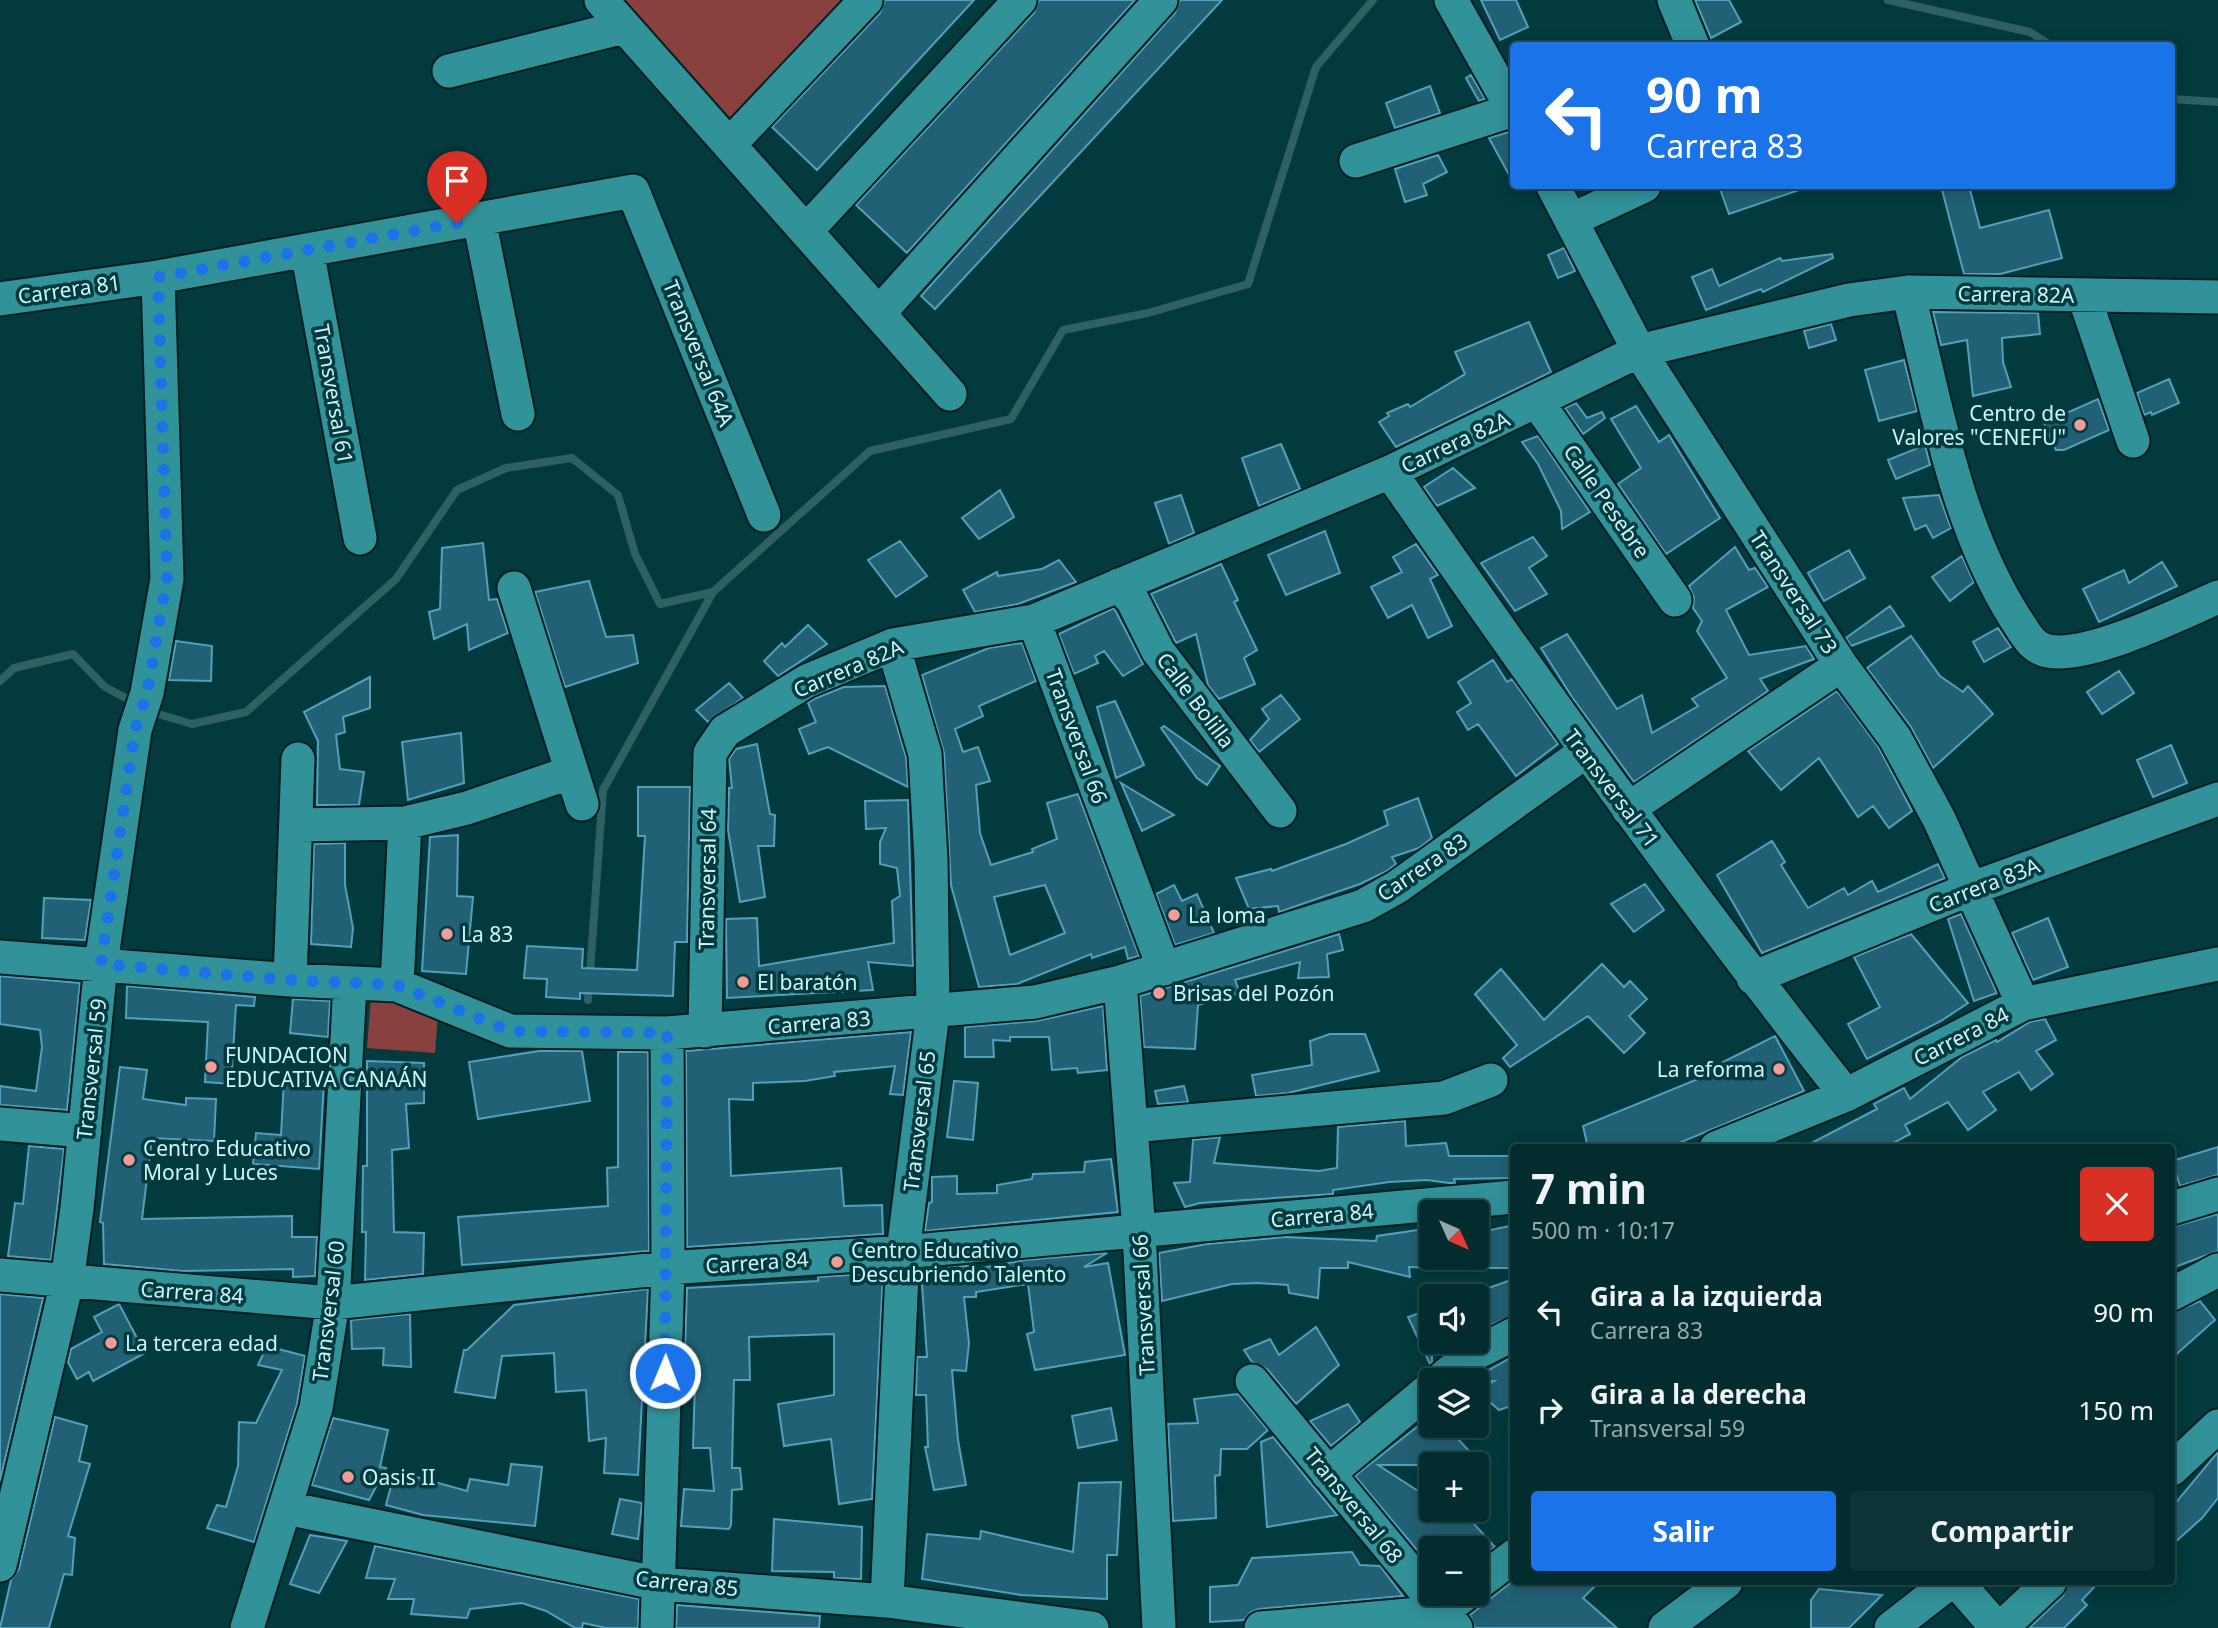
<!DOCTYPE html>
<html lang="es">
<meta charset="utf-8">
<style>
body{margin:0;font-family:"Noto Sans",sans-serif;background:#0c3436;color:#f1f3f6;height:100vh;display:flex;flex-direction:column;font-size:26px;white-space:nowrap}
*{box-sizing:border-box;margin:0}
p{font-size:23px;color:#96a7aa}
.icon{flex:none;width:38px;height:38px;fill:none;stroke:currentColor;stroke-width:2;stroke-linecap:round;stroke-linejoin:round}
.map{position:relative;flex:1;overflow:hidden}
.sheet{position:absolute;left:1510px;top:1144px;width:665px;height:441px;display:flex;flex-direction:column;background:#022c2e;border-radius:7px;box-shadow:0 4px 18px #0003,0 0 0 2px #23484a}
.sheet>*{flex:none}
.banner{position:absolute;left:1510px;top:42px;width:665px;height:147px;border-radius:7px;box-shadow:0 4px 18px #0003,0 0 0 2px #23484a;background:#1a73e8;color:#fff;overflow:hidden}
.needle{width:46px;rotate:135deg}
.controls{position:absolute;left:1419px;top:1200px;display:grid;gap:14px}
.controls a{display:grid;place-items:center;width:70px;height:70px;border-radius:7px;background:#022c2e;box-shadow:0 4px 18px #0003,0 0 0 2px #23484a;font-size:35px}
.pin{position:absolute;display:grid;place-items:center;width:60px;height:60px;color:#fff;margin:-72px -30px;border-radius:50% 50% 50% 0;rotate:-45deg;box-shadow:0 0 7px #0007}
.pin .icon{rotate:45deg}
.me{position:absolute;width:77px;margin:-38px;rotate:1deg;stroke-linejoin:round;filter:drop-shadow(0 0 5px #0008)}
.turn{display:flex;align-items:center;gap:24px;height:147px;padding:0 21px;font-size:32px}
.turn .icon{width:91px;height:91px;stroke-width:2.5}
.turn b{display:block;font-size:49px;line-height:60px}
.round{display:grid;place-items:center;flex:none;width:74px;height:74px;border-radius:7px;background:#0c3436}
.head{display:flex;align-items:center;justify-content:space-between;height:119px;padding:0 21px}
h1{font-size:42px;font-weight:700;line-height:52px}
.button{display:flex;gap:14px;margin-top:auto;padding:14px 21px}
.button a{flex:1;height:80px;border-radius:7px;background:#1a73e8;color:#fff;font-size:28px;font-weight:700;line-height:80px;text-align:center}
.button a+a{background:#0c3436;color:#f1f3f6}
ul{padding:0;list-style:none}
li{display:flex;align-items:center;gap:21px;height:98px;padding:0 21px}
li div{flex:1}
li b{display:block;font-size:26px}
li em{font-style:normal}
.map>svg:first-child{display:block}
.green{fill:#894140}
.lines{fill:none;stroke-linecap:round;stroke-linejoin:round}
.stream{stroke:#2f6064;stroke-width:8}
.building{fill:#226175;stroke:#51a1bc;stroke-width:2;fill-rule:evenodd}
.minor-casing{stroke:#021f21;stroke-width:37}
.minor{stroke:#32929a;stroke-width:33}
.route{stroke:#1a73e8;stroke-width:12;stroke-dasharray:0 21.6}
.poi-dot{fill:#f59b97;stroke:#023a3e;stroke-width:2.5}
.labels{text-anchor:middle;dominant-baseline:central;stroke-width:7;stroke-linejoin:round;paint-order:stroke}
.street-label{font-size:21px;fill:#cbf5f9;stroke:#023a3e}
.poi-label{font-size:21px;fill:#cbf5f9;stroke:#023a3e;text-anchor:start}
</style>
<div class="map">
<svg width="2218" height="1628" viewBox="0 0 2218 1628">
<rect width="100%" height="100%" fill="#023a3e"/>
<path class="green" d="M613,0H844L728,131Z
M371,996L439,1001L435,1053L367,1048Z"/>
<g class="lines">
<path class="stream" d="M1888,0L2030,32L2052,46
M2172,99L2218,102
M0,681L14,668L73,654L105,687L137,704
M148,711L192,724L246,712L396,579L457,490L506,468L572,458L618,495L635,554L660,604L713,592
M588,1000L603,790L713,592L870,451L1011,419L1063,330L1148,313L1248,284L1316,67L1373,0"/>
</g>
<path class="building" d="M885,0H974L817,170L772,127L880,13Z
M1039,0H1135L907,253L856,205L1034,13Z
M1180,0H1222L935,309L921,296L1175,13Z
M1481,0H1516L1528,27L1500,40Z
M1695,0H1729L1741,22L1711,38Z
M1471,75L1485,99L1479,101L1466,78Z
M1430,86L1440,113L1395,128L1386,103Z
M1512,131H1514V184L1489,138Z
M1438,155L1447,172L1423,184L1427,195L1405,202L1395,169Z
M1719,186H1799V190L1729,214Z
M1941,186H1969L1980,228L2049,210L2062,258L2000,274H1964Z
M1564,248L1575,271L1558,278L1548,255Z
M1832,254L1833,258L1763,292L1761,289L1706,310L1692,277L1712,269L1719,286L1780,258L1782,261Z
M1933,312L2038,313L2040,334L2002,338L2003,362L2011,387L1973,396L1967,340L1941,345Z
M1529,322L1551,372L1396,447L1379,422L1389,416L1387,413L1408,404L1410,407L1465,374L1455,352Z
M1831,324L1836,340L1809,348L1804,331Z
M1904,360L1917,411L1879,421L1865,370Z
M2169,379L2179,403L2152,415L2151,412L2144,415L2137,393Z
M2098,399L2109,430L2064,450H2056L2044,423Z
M1576,403L1587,418L1602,412L1605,418L1583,434L1565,408Z
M1636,406L1659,442L1669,435L1720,518L1666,554L1618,484L1641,468L1611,419Z
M1538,436L1590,512L1562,529L1561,511L1538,464L1522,442Z
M1281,444L1300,489L1259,506L1242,458Z
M1925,445L1930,465L1896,479L1888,460Z
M1453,468L1475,488L1437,506L1424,487Z
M1000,490L1014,517L979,539L962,518Z
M1181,495L1194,533L1169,544L1155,503Z
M1939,495L1951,528L1933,538L1926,525L1915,530L1903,498Z
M1325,531L1340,573L1286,595L1268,555Z
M1533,537L1547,556L1529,568L1547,594L1515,611L1481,563Z
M900,541L927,576L896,597L868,560Z
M483,543L489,600L497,599L508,633L469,650L467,624L434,639L429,612L440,609L442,548Z
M1416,544L1438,575L1430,579L1452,626L1428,638L1412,605L1388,618L1371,587L1402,572L1393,557Z
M1735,547L1749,570L1755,568L1768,587L1726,610L1749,655L1806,646L1814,659L1760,679L1768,691L1634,782L1572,697L1541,648L1567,634L1617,709L1642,695L1652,733L1698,706L1692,699L1727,678L1697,631L1702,621L1693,608L1694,598L1689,586Z
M1849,550L1865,578L1824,601L1808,573Z
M1962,556L1974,582L1950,601L1932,577Z
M1059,560L1076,582L1018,604L975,612L963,590L997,572L998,576L1042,569Z
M2162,562L2177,586L2099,622L2083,589L2124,570L2129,583Z
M1221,564L1238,600L1234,602L1257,650L1244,658L1255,684L1219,699L1208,685L1196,634L1176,643L1151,594Z
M589,581L606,637L633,635L638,663L565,687L535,592Z
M1890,606L1904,626L1851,646L1846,638Z
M1114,608L1143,664L1123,676L1104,651L1095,656L1098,663L1074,674L1059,634Z
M808,625L827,644L778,676L764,661L782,643L785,647Z
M1998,628L2011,647L1984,662L1973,642Z
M1911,636L1940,676L1963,692L1968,686L1993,714L1933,768L1911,727L1867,668Z
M176,641L212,646L211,681L169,680Z
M1022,643L1036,681L979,706L983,716L955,729L963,752L978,747L990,781L976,785L980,833L991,865L1033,852L1032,849L1057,839L1047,803L1078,794L1139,956L1128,959L1125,947L1092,958L1091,954L1017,984L979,987L951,885L944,753L922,675L989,648ZM1045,885L1065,933L1010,955L994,897Z
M1493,660L1507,682L1512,679L1558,744L1516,776L1478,724L1468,730L1457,712L1471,703L1458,682Z
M2119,671L2134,693L2102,714L2087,692Z
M370,677V708L343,717L345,732L336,735L340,769L364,772L359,805H317L318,741L304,712Z
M729,683L743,698L708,722L696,710Z
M885,686L906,757L908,787L828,747L809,754L799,729L816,722L808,703L816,698L844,687Z
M1837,691L1879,748L1912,811L1889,828L1873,806L1858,817L1819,758L1781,790L1748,751Z
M1281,695L1300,719L1259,752L1250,740L1269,719L1262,709Z
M1115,701L1144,765L1116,778L1097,707Z
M1164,726L1220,766L1207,785L1197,778L1161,728Z
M461,733L464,783L408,800L402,742Z
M757,744L770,814L775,815L774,846H758L765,897L740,902L728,830L729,788H732L729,759L736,749Z
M2171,745L2187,783L2153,797L2137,760Z
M1121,783L1174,815L1142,831Z
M638,787H690L687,942H675L673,996L580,993V999L546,997L547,979L524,978L527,946L583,949L582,968L637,970L645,836H638Z
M1418,798L1432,838L1419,848L1392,857L1396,864L1387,871L1360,884L1279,912L1278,906L1249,909L1236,878L1271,869L1272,871L1346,844L1388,825L1384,811Z
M908,800L913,966L868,962L873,990L727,998L726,919L757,918L759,966L894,943L892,901L900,896L897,868L880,864V842L886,828L866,829L865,801Z
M458,835L457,896L473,897L466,974L422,971L430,837Z
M1772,841L1785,862L1781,865L1808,908L1844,888L1848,895L1872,881L1878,892L1938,864L1945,878L1762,953L1717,875Z
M345,843V885L353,928L351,947L311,944L314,844Z
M1645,884L1664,910L1634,932L1611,904Z
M1174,885L1182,901L1197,894L1214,933L1175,945L1156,894Z
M44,898L91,900L85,940L42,938Z
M1961,914L1997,993L1974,1001L1948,919Z
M2048,918L2068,967L2033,980L2012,933Z
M1339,934L1343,950L1327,954L1329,977L1298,978L1300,962L1235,980L1240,993L1198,1005L1195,1049L1144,1047L1140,996Z
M1911,934L1968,1003L1941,1021L1867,1059L1848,1024L1880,1007L1854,957Z
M1602,964L1624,987L1630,981L1647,999L1629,1016L1645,1033L1624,1053L1588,1016L1510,1067L1503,1058L1517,1045L1475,994L1501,969L1544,1020Z
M0,976L80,983L67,1110L0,1105V1086L36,1091L42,1047L40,1030L0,1024Z
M127,986L255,997L254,1006L236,1005L231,1084L205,1082L208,1022L126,1018Z
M293,999L330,1001L328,1037L290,1033Z
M1103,1006L1107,1070L1078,1073L1077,1068L1052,1070L1049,1037H1010V1041L993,1040L994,1057H965V1027L1037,1021Z
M2045,1019L2056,1040L2036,1051L2053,1074L2031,1090L2019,1072L1983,1092L1996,1110L1968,1130L1948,1102L1905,1125L1910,1134L1884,1148H1802L1877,1109L1874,1104L1904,1088L1910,1099L1962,1057L1996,1040L1997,1042L2030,1022Z
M911,1032L903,1095L890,1094L895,1066L834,1072L835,1076L805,1081L753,1083V1100L729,1099L731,1176L841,1168L844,1206L882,1205L883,1234L687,1247L686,1051Z
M1330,1034H1365L1379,1071L1288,1093L1256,1096L1252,1075L1312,1065L1310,1041Z
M1775,1036L1804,1091L1667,1148H1588L1583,1126L1720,1070L1717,1065Z
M539,1051H582L590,1101L478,1119L469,1062Z
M618,1052H648L649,1251L462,1265L458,1217L608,1206L607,1168L618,1167Z
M367,1061L424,1063V1103L406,1104L409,1148L392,1150L394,1232L424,1233L423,1274L365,1280L366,1232H362L363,1166H367Z
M120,1067L147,1070L143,1099L186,1105V1098L216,1099L214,1141L152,1138L142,1219L292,1216V1237H317L315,1276L293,1277V1269L182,1271L104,1264L103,1223L100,1222Z
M284,1080L324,1082L319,1169L253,1164L256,1133L281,1135Z
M954,1081L978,1083L973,1140L947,1137Z
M1184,1086L1188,1102L1158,1104L1155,1091Z
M1405,1121L1406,1146L1446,1143L1449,1156H1514V1178L1454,1179L1455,1183H1449L1427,1180L1389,1182L1333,1190V1194L1200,1203L1185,1207L1174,1183L1190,1182L1193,1140L1220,1137L1214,1163L1319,1171L1337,1168L1338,1127Z
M29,1146L64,1149L51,1260L8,1256L15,1203L23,1204Z
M2218,1147V1175L2180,1186L2172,1161Z
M1111,1159L1118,1212L925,1231L929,1203L932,1202V1177L957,1176V1194L997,1193V1185L1032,1179L1033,1174L1084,1172L1085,1162Z
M2218,1214V1251L2172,1268V1227Z
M1514,1225V1268H1479L1477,1233Z
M1432,1228V1268L1409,1267L1410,1277L1348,1262V1268H1320L1318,1298L1289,1293L1288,1285L1258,1283L1232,1284L1162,1301L1159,1253L1207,1244L1285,1237L1376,1241L1377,1236Z
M1107,1253L1084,1267L1108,1263L1125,1355L1035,1370L1027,1334L1034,1332L1028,1284L976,1292V1297H964L969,1343L966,1371L952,1370L958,1440L966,1485L934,1490L925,1447H928L926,1395H916L917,1357H927L921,1270L976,1265V1269L1025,1260Z
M883,1273L872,1499L839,1504L831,1439L784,1446L778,1404L834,1395V1334L749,1337L750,1380H734L732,1468H740L742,1489L732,1490L731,1525L729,1529L681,1526L684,1489L714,1491L710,1448H693L695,1382H684L687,1288L818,1281V1277Z
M1514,1279V1315L1477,1331V1292Z
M648,1289L638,1475L604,1473L606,1438L589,1441L586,1390L556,1392L554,1353L502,1356L495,1398L455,1392L464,1350H467L514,1305Z
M0,1294L43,1298L0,1481Z
M2200,1301L2215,1320L2172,1358V1313Z
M119,1304L145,1353L93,1381L89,1372L77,1379L68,1362L71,1349L102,1332L94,1317Z
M1432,1309V1362L1430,1364L1408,1317Z
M410,1314L411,1367L383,1365L384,1348L352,1349L351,1320Z
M1316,1327L1339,1365L1296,1404L1267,1369L1252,1362L1244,1350L1270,1339L1279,1355Z
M267,1346L305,1356L297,1404L254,1542L207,1528L217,1505L226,1507L238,1466L239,1422L256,1423L282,1370L258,1365Z
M1514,1356V1405L1499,1410L1477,1391L1494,1381H1469Z
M1238,1394L1268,1430L1247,1449H1221L1220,1475L1215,1476L1216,1518L1173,1521L1168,1424L1198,1423L1194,1399Z
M1348,1404L1360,1422L1331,1446L1310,1421Z
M1111,1408L1117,1440L1078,1448L1072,1416Z
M1432,1415V1426H1446L1482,1465H1378L1432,1500V1510H1442L1450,1520L1465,1514L1495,1547L1477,1560V1549H1432V1568L1355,1476Z
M55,1417L87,1426L79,1461L90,1464L68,1536L75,1538L72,1575L64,1574L49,1628H0L11,1580L19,1569Z
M333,1418L388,1430L380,1467L386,1468L369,1500L312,1485Z
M1273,1437L1313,1486L1337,1515L1267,1527L1261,1442Z
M2218,1452V1498L2202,1518L2172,1545V1507Z
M511,1464L542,1467L535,1526L423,1515L386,1505L395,1471L467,1491L470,1479L508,1485Z
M1121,1482L1117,1555H1107V1599L1021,1595L922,1579L927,1534L980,1539L981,1531L1073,1552L1079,1483Z
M620,1499L642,1503L638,1539L612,1534Z
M774,1519L862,1527L861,1579L834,1578V1572L772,1571Z
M310,1535L347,1541L319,1593L290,1584Z
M375,1546L639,1599L638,1628H606L583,1623L582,1628H575L546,1611L522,1603L470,1609L467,1618L411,1614L414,1599H388L395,1579L366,1578Z
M1352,1552L1360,1565L1380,1566L1403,1596L1259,1609L1251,1612L1244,1620L1210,1622V1587L1238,1585L1252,1558Z
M1514,1580L1599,1582L1583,1598L1617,1628H1475L1470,1615Z
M2069,1582H2099L2082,1600L2087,1605L2064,1628H2029L2063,1596Z
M1819,1589L1882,1595L1849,1628H1811V1600Z
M677,1605L820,1616L819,1628H676Z"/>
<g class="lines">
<g class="minor-casing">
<path id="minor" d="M601,0L950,394
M1451,0L1514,112
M1674,0L1693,46
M449,71L624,27
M730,144L866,0
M1356,161L1513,110
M1553,186L1639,351L1841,665L1895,738L1939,819L2023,1004
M479,219L518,414
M1571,220L1644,186
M806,231L1020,0
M307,250L360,538
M1908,292C1936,402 1954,521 2015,618C2024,631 2031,648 2048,651C2088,659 2180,614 2218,597
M2084,296L2133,441
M0,299L158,277L633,191L764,515
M879,313L1161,0
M1538,403L1675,600
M1390,472C1537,684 1686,893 1846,1095
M1119,585L1133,601L1158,651L1280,811
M514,588L582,804
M1034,621L1164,969
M1628,809L1841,665
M296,825L405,823L467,808L572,772
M0,957L290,980L397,985L510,1031L667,1033L1035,1002L1120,982L1363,906L1397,887L1585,752
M1753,978L1970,889L2218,799
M290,980L298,759
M1120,982L1139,1232L1159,1628
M397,985L405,823
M705,1031L710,753L725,731L807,681L893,645L1034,621L1390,472L1639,351L1849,300L1908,292L2218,297
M0,1124L85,1131
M1131,1126L1444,1098L1491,1080
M1716,1148L1846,1095L2023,1004L2218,964
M2172,1208L2218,1194
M0,1275L333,1303L668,1268L903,1252L1514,1197
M2172,1294L2218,1270
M1252,1381L1456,1628
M1439,1381L1468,1357L1514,1334
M2172,1469L2218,1426
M1328,1474L1432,1387
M286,1508L661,1584L887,1601L1092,1628
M0,1565L67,1282L77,1208L101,964L135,730L147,693L167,579L158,277
M1957,1582L1997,1628
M1477,1584L1514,1556
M887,1601L903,1252L933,1012L931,860L925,754L893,645
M247,1628L316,1408L333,1303L350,983
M657,1628L668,1268L667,1033
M1261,1628L1442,1612L1465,1594
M1665,1628L1726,1582
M1891,1628L1950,1582
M2001,1628L2050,1582"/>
</g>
<use href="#minor" class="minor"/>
</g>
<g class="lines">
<path class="route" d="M457,223L158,277L167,579L147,693L135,730L101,964L290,980L397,985L510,1031L667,1033L665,1373"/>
</g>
<g class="poi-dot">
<circle cx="2080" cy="425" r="7"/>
<circle cx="1174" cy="915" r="7"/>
<circle cx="447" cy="934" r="7"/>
<circle cx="743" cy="982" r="7"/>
<circle cx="1159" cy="993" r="7"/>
<circle cx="211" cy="1067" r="7"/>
<circle cx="1779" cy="1069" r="7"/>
<circle cx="129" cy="1160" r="7"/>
<circle cx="837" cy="1262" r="7"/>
<circle cx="111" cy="1343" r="7"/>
<circle cx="348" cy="1477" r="7"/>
</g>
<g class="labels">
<g class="street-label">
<text transform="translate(69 289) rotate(-8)">Carrera 81</text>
<text transform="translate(2016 294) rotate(1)">Carrera 82A</text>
<text transform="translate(699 353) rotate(68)">Transversal 64A</text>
<text transform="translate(334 394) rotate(80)">Transversal 61</text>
<text transform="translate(1455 442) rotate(-25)">Carrera 82A</text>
<text transform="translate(1607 501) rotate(55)">Calle Pesebre</text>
<text transform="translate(1794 592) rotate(57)">Transversal 73</text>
<text transform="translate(848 668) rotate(-23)">Carrera 82A</text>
<text transform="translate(1196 700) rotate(53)">Calle Bolilla</text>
<text transform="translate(1077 736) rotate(70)">Transversal 66</text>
<text transform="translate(1612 788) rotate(53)">Transversal 71</text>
<text transform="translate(1422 867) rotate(-34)">Carrera 83</text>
<text transform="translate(707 879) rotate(-89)">Transversal 64</text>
<text transform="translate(1984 885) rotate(-21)">Carrera 83A</text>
<text transform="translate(819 1022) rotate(-5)">Carrera 83</text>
<text transform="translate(1961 1036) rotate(-27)">Carrera 84</text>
<text transform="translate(91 1069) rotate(-84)">Transversal 59</text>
<text transform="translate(919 1121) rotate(-83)">Transversal 65</text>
<text transform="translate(1322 1215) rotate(-5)">Carrera 84</text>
<text transform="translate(757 1262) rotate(-4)">Carrera 84</text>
<text transform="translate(192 1292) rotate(4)">Carrera 84</text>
<text transform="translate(1143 1305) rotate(-93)">Transversal 66</text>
<text transform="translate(328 1311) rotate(-83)">Transversal 60</text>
<text transform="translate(1354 1505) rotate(51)">Transversal 68</text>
<text transform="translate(687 1583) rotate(6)">Carrera 85</text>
</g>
<g class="poi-label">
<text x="2066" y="413" text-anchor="end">Centro de<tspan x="2066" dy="24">Valores "CENEFU"</tspan></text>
<text x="1188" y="915">La loma</text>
<text x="461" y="934">La 83</text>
<text x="757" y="982">El baratón</text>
<text x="1173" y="993">Brisas del Pozón</text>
<text x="225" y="1055">FUNDACION<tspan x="225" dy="24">EDUCATIVA CANAÁN</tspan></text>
<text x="1765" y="1069" text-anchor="end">La reforma</text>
<text x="143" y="1148">Centro Educativo<tspan x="143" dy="24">Moral y Luces</tspan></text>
<text x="851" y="1250">Centro Educativo<tspan x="851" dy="24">Descubriendo Talento</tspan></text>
<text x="125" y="1343">La tercera edad</text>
<text x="362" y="1477">Oasis II</text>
</g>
</g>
</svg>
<div class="controls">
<a><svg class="needle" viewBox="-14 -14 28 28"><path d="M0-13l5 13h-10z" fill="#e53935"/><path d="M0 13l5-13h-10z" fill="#96a7aa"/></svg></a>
<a><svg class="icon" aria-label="sound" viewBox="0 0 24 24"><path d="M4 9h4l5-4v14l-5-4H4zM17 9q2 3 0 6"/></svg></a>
<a><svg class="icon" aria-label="layers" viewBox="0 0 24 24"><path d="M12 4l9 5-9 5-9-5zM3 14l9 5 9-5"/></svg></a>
<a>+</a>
<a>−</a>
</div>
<div class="pin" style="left:457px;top:223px;background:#d93025"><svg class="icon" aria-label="arrive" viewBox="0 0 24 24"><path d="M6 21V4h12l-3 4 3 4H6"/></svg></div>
<svg class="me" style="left:665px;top:1373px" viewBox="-20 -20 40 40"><circle r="17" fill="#1a73e8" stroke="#fff" stroke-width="3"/><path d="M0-11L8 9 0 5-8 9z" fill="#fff"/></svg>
<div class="banner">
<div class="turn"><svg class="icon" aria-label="left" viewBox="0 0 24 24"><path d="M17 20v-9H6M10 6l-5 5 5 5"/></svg><div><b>90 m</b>Carrera 83</div></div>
</div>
<section class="sheet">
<div class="head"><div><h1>7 min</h1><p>500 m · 10:17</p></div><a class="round" style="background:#d93025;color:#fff"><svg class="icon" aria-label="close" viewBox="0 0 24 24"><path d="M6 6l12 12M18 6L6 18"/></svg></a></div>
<ul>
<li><svg class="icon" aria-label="left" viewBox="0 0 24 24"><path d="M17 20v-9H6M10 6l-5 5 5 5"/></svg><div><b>Gira a la izquierda</b><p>Carrera 83</p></div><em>90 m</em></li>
<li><svg class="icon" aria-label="right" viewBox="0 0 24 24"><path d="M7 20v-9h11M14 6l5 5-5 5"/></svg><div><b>Gira a la derecha</b><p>Transversal 59</p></div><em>150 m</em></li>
</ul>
<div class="button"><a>Salir</a><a>Compartir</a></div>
</section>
</div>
